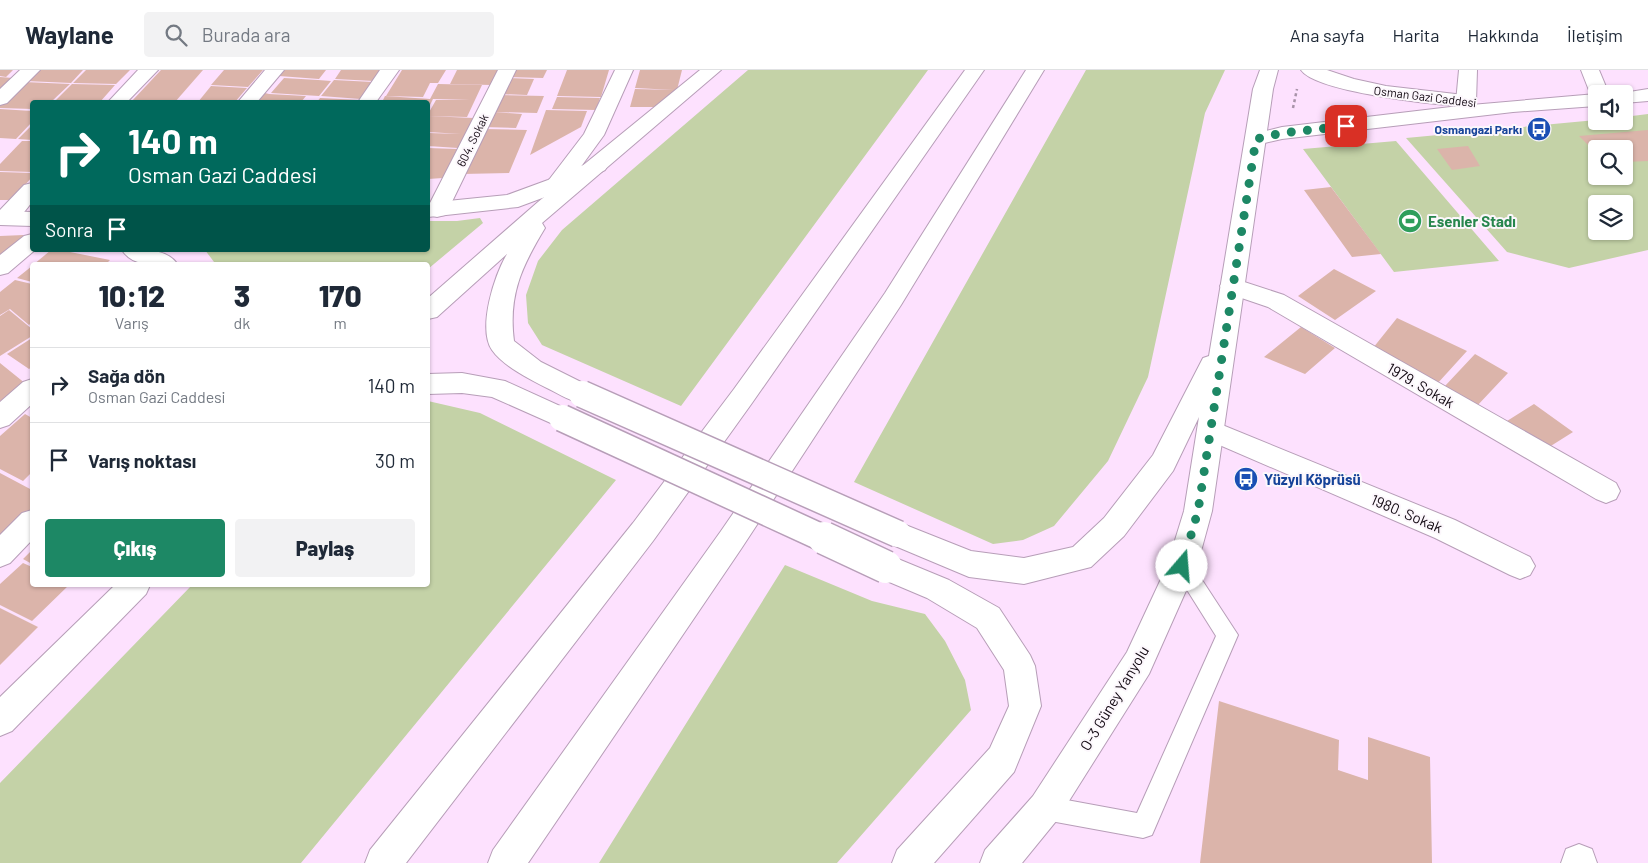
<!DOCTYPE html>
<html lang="tr">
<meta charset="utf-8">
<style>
body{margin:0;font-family:Barlow,sans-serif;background:#f2f2f3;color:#1f2937;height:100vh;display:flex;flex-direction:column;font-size:19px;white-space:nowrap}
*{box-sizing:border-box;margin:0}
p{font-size:16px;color:#747a83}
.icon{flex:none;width:28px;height:28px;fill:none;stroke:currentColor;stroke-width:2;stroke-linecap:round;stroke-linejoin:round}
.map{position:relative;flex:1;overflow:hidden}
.details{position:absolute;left:30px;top:192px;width:400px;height:325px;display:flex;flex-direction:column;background:#fff;border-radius:5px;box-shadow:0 1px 4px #0004}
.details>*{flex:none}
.banner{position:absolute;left:30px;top:30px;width:400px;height:152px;border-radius:5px;box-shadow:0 1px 4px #0004;background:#00695c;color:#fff;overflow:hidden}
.fabs{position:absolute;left:1588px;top:15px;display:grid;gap:10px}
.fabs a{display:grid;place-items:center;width:45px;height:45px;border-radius:5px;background:#fff;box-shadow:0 1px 4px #0004;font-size:25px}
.pin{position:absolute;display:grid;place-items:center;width:42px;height:42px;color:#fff;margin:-21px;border-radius:10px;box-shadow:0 2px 8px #0006}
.me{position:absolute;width:55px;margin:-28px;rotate:18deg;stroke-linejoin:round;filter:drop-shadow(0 0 4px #0008)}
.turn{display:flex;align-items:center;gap:18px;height:105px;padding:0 15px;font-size:22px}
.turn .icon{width:65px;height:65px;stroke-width:2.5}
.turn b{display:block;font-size:35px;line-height:42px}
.then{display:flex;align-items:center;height:48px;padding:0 15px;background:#0003;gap:10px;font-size:19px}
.eta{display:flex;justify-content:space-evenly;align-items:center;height:85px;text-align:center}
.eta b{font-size:30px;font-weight:800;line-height:35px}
.cta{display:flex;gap:10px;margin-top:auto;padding:10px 15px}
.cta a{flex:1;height:58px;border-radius:5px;background:#1d8865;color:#fff;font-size:20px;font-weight:800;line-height:58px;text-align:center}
.cta a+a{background:#f2f2f3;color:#1f2937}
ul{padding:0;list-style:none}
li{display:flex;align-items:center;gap:15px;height:75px;padding:0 15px;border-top:1px solid #e0e1e3}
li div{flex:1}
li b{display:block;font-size:19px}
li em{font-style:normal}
header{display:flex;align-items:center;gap:30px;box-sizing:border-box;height:70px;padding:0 25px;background:#fff;border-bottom:1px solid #e0e1e3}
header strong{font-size:24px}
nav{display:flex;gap:28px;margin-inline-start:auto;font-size:18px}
.search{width:350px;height:45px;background:#f2f2f3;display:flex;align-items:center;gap:12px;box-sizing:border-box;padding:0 18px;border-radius:5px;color:#747a83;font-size:19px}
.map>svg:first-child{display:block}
.green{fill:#c4d2a7;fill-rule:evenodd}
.building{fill:#dbb4aa}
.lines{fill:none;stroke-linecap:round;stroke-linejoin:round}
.lane-casing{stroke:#b79eb8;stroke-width:2}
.street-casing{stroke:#b79eb8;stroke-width:2}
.secondary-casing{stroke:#b79eb8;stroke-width:2}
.primary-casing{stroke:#b79eb8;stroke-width:2}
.highway-casing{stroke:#b79eb8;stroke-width:2}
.path{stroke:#a893a9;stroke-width:2.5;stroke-dasharray:3 3;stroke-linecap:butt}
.lane{fill:#fff;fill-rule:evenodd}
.street{fill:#fff;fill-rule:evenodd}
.secondary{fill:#fff;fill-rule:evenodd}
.primary{fill:#fff;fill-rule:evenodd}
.highway{fill:#fff;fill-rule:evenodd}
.primary-bridge-far1-casing{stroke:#b79eb8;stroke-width:29;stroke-linecap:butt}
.primary-bridge-casing{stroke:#b79eb8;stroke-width:35;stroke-linecap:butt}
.primary-bridge-far1{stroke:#fff;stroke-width:26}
.primary-bridge{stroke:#fff;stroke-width:32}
.route{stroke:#1d8865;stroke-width:9;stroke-dasharray:0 16.2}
.labels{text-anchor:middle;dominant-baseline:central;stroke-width:4;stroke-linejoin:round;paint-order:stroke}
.far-street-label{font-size:12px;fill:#110811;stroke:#fcf7fc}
.far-transit-label{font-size:12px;font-weight:bold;fill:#164399;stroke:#fcf7fc;text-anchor:end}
.leisure-label{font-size:15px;font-weight:bold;fill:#27864d;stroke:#fcf7fc;text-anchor:start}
.street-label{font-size:15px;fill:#110811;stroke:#fcf7fc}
.transit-label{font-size:15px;font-weight:bold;fill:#164399;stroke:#fcf7fc;text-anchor:start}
</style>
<header>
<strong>Waylane</strong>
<div class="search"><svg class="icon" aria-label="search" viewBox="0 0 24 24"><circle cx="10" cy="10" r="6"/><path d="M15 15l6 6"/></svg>Burada ara</div>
<nav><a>Ana sayfa</a><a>Harita</a><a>Hakkında</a><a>İletişim</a></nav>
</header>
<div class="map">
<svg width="1648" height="793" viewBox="0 0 1648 793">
<rect width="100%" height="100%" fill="#fde1fe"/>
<path class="green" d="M748,0H928L681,336L542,275L528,253L526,225L538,191L562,160Z
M1086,0H1225L1205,43L1148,307L1108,391L1054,456L1023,470L993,474L854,412Z
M1648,44V180L1569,198L1507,182L1406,68L1596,50V51H1624V47ZM1596,79H1624V106H1596ZM1596,134H1624V161H1596Z
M1396,71L1499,191L1394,202L1303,79Z
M480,148L483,153L428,199V195H222L214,192L205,180H428V151H457Z
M428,331L480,343L616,410L301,793H0V713L192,515H428Z
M785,495L872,531L925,544L945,571L965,610L971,640L837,793H599Z"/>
<path class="building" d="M0,0H13L6,7L0,6Z
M37,0H83L71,13L26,11Z
M86,0H130L116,14L73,13Z
M161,0H203L175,32H131Z
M224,0H263L248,17L211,15Z
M285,0H326L319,9L279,6Z
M341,0H382L374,11L335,9Z
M402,0H446L438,13H430L423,27L386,26Z
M457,0H499L491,15L450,14Z
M512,0H547L543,8L508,7Z
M567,0H609L601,27L557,26Z
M640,0H682L677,20L656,37H630L635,19L674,20L635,18Z
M0,7L13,8L0,20Z
M284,8L318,10L331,11L319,26L271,23Z
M508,8L534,9L527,25L498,24Z
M334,10L373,12L361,29L321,26Z
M24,12L70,14L51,32H32V39L0,38V35Z
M72,14L115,15L100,32L55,31Z
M438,14L482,15L467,47L428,46V44L436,30H470L433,29L428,39V32H382L385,26L430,29Z
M211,16L247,18L235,32H198Z
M265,23L269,24L306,26L301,32H257Z
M498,25L544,26L537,43L493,42L522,44L516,58L484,57Z
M557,27L600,28L596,40L552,39Z
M320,28L361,30L359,32H317Z
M0,39L32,41V52L16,69L0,68Z
M546,40L587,41L581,57L530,85Z
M428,46L473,48L458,78L428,76V63L461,64L428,62Z
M32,55V70L18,69Z
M484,59L527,60L509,103L462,104Z
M1648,60V91L1624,92V79H1596V83L1579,66Z
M22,71H32V102L0,101V94Z
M1468,76L1480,96L1452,100L1437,79Z
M428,78L457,79L443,108L428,109Z
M0,102L32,103V107L12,130H0Z
M1331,117L1381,184L1352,187L1304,120Z
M24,165L0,186V166Z
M51,180H60L110,190L105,195H33Z
M32,196V212L17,208Z
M1334,199L1376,221L1335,250L1298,226Z
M15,210L32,214V252L29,255L10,239L0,245V222Z
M9,240L32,259V266L0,286V246Z
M1397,248L1467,281L1437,314L1373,278Z
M1301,257L1335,278L1305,304L1264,287Z
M32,268V297L29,299L7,284Z
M1475,284L1508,303L1476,337L1444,317Z
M0,293L26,314L0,331Z
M1534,334L1573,362L1546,379L1507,351Z
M25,344L32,348V402L23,411L0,399V366Z
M0,403L32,420V446L0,478Z
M32,480V494L23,489Z
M23,493L32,497V515H69L32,551L0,535V514Z
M0,538L38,557L0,595Z
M1219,631L1339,670L1338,700L1368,710V667L1430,687L1432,793H1200Z"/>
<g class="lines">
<g class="lane-casing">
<path id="lane" d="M1182,487L1189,490L1238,565L1152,765L1143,768L1045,750L1037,746L1033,738L1037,730L1045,726L1137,743L1216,566L1172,496L1175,490Z"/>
</g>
<g class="street-casing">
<path id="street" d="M20,0H40L7,33L0,35V19Z
M138,0H158L127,32H108Z
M265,0H284L257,32H238Z
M380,0H399L376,32H358Z
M498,0H516L448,140L445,145L437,147L429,145L428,137Z
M615,0H633L604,65L564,120L556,122L548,120L545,115L584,64Z
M1459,0H1477L1476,32L1473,36L1466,38L1459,36L1456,32Z
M1581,0H1599L1609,24H1596V29L1592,28Z
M32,113V132C24,142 14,158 0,154V140L24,115Z
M32,164V180H35L8,203L0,205V185L24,166Z
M1232,208L1284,225L1616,413L1620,421L1616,429L1606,433L1596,429L1268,237L1224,222L1220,216L1224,210Z
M32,309V334L9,355L0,358V332L23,312Z
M1210,350L1455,450L1530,487L1535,496L1530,505L1520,509L1510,505L1435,468L1201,367L1197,360L1201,353Z
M32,440V470L10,493L0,497V465L22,443Z
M1579,774L1592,779L1597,793H1561L1566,779Z"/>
</g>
<g class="secondary-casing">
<path id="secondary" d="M1301,0H1327L1354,9L1386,16L1464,25L1471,27L1474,31L1471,35L1596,24V36L1513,42L1282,69L1256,75L1249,73L1246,69L1249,65L1282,57L1459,36C1431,34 1316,22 1301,0Z
M1648,19V31L1624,33V24H1617Z
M598,89L605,90L608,95L605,100L564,120L518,137L428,147V133L507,125L548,110Z
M0,141L32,142V156L0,155Z
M122,180C140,180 167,177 178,195C159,195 133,198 122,180Z"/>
</g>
<g class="primary-casing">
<path id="primary" d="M700,0H721L542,153L545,158C522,196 508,225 514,271L541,292L591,317L595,324L591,331C576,336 563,326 549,319C531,310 503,296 492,280C477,258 495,204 507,184L437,247L428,249V228L538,132Z
M1260,0H1278L1273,19L1212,441L1197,496L1149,604L1057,750L1022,793H980L985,780L1033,726L1127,582L1167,496L1184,441L1199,347L1173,401L1124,466L1091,497L1024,514L969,507L888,473L884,464L888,455L898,452L971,481L1024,488L1073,477L1104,448L1153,385L1203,288L1209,286L1253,19Z
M462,303L505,311L571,341L575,348L571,355L562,358L492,327L462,323L428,324V304Z
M886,484L949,510L999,538L1030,585L1035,596L1041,636L1014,702L934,793H892L897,780L990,678L1009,636L1004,600L977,558L927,528L875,506L871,497L875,488Z
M115,515H150L146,524L12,661L0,666V627Z"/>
</g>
<g class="highway-casing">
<path id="highway" d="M965,0H984L752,333L653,471L406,793H365L370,780L633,453L734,319Z
M1026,0H1044L901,235L741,479L528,793H488L493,780L721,461L885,223Z"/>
</g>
<path class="path" d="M1293,38L1297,19"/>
<use href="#lane" class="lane"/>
<use href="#street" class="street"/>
<use href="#secondary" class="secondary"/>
<use href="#primary" class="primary"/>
<use href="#highway" class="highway"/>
<g class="primary-bridge-far1-casing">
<path id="primary-bridge-far1" d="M582,324L898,464
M562,348L827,470"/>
</g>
<g class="primary-bridge-casing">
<path id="primary-bridge" d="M824,468L886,497"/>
</g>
<use href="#primary-bridge-far1" class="primary-bridge-far1"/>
<use href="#primary-bridge" class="primary-bridge"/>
</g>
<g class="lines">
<path class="route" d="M1182,496L1198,441L1256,69L1282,63L1346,56"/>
</g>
<defs>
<g id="bus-disc" transform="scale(1.25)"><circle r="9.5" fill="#1a4fb4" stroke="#fcf7fc"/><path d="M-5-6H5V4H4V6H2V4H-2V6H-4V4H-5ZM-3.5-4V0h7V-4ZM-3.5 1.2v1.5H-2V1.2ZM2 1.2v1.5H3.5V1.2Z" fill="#fff"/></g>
<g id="stadium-disc" transform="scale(1.25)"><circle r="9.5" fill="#2e9e5b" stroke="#fcf7fc"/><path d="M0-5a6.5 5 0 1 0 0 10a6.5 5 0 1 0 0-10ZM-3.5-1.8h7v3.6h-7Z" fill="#fff"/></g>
</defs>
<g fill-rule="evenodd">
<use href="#bus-disc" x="1539" y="59"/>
<use href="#stadium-disc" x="1410" y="151"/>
<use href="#bus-disc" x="1246" y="409"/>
</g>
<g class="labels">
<g class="far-street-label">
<text transform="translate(1425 26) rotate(7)">Osman Gazi Caddesi</text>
<text transform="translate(472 70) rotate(-64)">604. Sokak</text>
</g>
<g class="far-transit-label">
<text x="1522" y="59">Osmangazi Parkı</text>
</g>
<g class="leisure-label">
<text x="1428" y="151">Esenler Stadı</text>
</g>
<g class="street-label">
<text transform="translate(1421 315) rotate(30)">1979. Sokak</text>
<text transform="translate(1407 443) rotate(23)">1980. Sokak</text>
<text transform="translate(1114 628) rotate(-59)">O-3 Güney Yanyolu</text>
</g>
<g class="transit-label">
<text x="1264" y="409">Yüzyıl Köprüsü</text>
</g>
</g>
</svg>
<div class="fabs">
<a><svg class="icon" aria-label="sound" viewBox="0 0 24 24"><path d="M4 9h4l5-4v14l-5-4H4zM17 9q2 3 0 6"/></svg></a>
<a><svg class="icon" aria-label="search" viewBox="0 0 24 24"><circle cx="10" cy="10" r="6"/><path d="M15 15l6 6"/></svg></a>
<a><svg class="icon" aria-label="layers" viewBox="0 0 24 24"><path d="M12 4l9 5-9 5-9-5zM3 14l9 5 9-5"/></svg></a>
</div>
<div class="pin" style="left:1346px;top:56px;background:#d93025"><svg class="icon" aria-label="arrive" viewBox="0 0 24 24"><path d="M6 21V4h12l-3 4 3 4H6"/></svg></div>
<svg class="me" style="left:1182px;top:496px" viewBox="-20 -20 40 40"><circle r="19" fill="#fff"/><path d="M0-13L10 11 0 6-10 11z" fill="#1d8865"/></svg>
<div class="banner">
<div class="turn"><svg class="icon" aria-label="right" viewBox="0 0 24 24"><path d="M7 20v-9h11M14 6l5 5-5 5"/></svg><div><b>140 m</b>Osman Gazi Caddesi</div></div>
<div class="then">Sonra<svg class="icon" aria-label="arrive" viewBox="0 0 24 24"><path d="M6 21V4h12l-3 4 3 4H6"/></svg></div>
</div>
<section class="details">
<div class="eta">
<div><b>10:12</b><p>Varış</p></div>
<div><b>3</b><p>dk</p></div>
<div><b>170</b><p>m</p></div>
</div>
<ul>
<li><svg class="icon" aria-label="right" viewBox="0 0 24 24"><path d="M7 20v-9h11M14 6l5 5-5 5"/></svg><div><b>Sağa dön</b><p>Osman Gazi Caddesi</p></div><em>140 m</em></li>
<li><svg class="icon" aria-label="arrive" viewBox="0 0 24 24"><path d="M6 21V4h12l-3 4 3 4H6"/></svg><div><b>Varış noktası</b></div><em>30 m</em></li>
</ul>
<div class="cta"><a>Çıkış</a><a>Paylaş</a></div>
</section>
</div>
